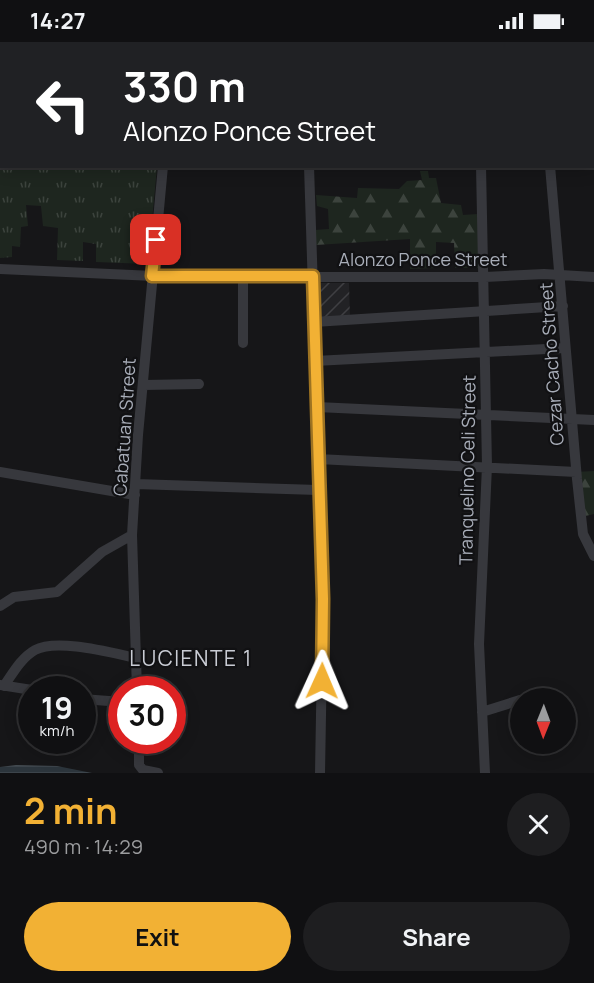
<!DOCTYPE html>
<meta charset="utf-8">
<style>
body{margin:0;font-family:Manrope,sans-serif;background:#1e1e20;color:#f1f3f6;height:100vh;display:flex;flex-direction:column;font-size:22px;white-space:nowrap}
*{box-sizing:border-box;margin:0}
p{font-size:20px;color:#9c9d9f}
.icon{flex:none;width:33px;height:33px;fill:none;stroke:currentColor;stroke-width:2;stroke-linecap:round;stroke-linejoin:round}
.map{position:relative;height:731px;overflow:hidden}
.side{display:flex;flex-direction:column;background:#101012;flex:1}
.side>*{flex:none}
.banner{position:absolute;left:0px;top:0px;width:594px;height:126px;box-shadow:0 3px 15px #0003,0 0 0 2px #303032;background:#202124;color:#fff;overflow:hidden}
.needle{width:39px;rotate:181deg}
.tools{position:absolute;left:510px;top:646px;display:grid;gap:12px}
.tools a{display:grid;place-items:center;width:66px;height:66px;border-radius:50%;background:#101012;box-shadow:0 3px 15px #0003,0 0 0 2px #303032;font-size:30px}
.speed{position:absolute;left:18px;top:634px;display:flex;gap:12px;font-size:30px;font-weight:700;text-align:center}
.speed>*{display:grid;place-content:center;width:78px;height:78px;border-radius:50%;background:#101012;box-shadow:0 3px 15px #0003,0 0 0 2px #303032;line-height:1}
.speed small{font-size:15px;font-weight:400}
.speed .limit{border:9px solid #d22;background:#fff;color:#111}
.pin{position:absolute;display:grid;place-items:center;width:51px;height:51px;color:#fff;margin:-26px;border-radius:12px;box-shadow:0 3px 9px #0006}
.me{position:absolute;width:66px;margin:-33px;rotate:1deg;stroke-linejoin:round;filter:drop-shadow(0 0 4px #0008)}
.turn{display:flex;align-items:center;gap:21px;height:126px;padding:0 24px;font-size:27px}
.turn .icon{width:78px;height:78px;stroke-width:2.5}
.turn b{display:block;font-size:42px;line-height:51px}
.round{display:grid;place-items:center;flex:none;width:63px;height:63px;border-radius:32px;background:#1e1e20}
.overview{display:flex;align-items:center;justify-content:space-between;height:102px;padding:0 24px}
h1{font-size:36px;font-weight:700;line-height:45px;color:#f2b134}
.action{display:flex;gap:12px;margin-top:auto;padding:12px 24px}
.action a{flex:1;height:69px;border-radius:36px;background:#f2b134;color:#111;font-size:24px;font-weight:700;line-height:69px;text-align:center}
.action a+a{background:#1e1e20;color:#f1f3f6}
.status{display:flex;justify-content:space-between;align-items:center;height:42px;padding:0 30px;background:#101012;direction:ltr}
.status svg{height:16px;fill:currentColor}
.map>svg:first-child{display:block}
.industrial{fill:url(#industrial-furrows)}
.grass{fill:url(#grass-tufts)}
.forest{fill:url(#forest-firs)}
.water{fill:url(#water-rules)}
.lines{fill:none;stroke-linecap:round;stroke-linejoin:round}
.minor{stroke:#37383d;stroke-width:10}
.route-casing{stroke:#9d7322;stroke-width:15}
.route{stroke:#f2b134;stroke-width:10}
.labels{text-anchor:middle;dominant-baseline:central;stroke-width:4.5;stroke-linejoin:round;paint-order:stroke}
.street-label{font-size:18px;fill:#a8adb8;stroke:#111113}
.quarter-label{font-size:21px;letter-spacing:1.5px;fill:#c9ccd4;stroke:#111113}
</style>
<div class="status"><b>14:27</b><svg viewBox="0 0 49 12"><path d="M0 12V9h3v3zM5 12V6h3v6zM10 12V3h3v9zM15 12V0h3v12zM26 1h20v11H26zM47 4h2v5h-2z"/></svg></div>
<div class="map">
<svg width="594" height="731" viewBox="0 0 594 731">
<defs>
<pattern id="industrial-furrows" width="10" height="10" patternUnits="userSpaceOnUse" patternTransform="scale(1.5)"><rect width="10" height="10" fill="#222225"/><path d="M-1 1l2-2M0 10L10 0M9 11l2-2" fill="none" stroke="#3f3f43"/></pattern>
<pattern id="grass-tufts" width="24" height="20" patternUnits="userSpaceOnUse" patternTransform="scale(1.5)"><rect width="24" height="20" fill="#1e261f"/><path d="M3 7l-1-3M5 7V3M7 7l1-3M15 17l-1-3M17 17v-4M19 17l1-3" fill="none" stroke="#3c433d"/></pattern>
<pattern id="forest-firs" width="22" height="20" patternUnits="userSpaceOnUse" patternTransform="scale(1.5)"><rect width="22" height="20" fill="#1e261f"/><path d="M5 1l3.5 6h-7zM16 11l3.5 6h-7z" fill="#3c433d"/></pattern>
<pattern id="water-rules" width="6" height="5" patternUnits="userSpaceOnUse" patternTransform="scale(1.5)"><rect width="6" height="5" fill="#2c353c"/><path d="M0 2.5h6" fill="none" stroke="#485056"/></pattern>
</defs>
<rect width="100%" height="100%" fill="#161618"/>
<path class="industrial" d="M319,241H349L350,276H319Z"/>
<path class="grass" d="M0,105L2,124L157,125L148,222L96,220V202L83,200V219L57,218L58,186L43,184L41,164L26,163L28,184L21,185L20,205L12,204V215L0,216Z"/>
<path class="forest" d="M420,129H428L429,136H436L441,161L461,163L463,173L478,172L481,226H455L454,201L436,200V226L410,227V197L316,203L315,188L329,187L328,167L317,164L316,153L357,156L358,146L399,147L407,139L422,138Z
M594,429V472L581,475L576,430Z"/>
<path class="water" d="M16,723L57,724L92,731H0V725Z"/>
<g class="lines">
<path class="minor" d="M215,0L216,2
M539,0L540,2
M592,45H594
M0,99H2
M592,105L594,104
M309,124L323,557L320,731
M481,124L487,424L479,602L485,731
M550,124L577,437L583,492L594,514
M0,227L176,235H485L544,232L594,235
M314,280L563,264
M243,301V233
M315,319L565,306
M144,343L199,342
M317,365L594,378
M318,417L576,430
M0,430L135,453
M136,442L318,448
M0,564L14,555L57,550L102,510L132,493
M0,643L32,648
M4,644C13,631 21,616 35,608C57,596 112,611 137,616
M137,648L132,493L138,393L163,124
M82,657L122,660
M482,670L520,658
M139,699V723L143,728L158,731"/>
</g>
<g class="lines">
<g class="route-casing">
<path id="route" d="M156,198L152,234H313L323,557L322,639"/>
</g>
<use href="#route" class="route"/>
</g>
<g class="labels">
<g class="street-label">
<text x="423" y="217">Alonzo Ponce Street</text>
<text transform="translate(551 322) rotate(-94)">Cezar Cacho Street</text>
<text transform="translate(124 385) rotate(-86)">Cabatuan Street</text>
<text transform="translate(467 428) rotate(-89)">Tranquelino Celi Street</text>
</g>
<g class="quarter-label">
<text x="191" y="616">LUCIENTE 1</text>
</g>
</g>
</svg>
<div class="tools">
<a><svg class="needle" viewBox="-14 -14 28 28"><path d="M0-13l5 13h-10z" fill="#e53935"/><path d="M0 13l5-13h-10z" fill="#9c9d9f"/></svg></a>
</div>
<div class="speed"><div>19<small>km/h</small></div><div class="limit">30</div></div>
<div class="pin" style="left:156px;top:198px;background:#d93025"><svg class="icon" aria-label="arrive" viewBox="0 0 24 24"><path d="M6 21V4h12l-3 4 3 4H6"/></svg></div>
<svg class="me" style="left:322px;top:639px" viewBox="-20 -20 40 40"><path d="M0-17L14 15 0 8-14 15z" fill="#f2b134" stroke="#fff" stroke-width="4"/></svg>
<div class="banner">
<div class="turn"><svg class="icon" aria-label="left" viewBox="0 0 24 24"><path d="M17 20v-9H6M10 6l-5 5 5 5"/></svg><div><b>330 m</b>Alonzo Ponce Street</div></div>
</div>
</div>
<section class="side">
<div class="overview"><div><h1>2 min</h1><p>490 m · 14:29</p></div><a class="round"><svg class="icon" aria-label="close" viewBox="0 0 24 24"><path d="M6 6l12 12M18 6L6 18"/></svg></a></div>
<div class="action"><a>Exit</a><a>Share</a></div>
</section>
